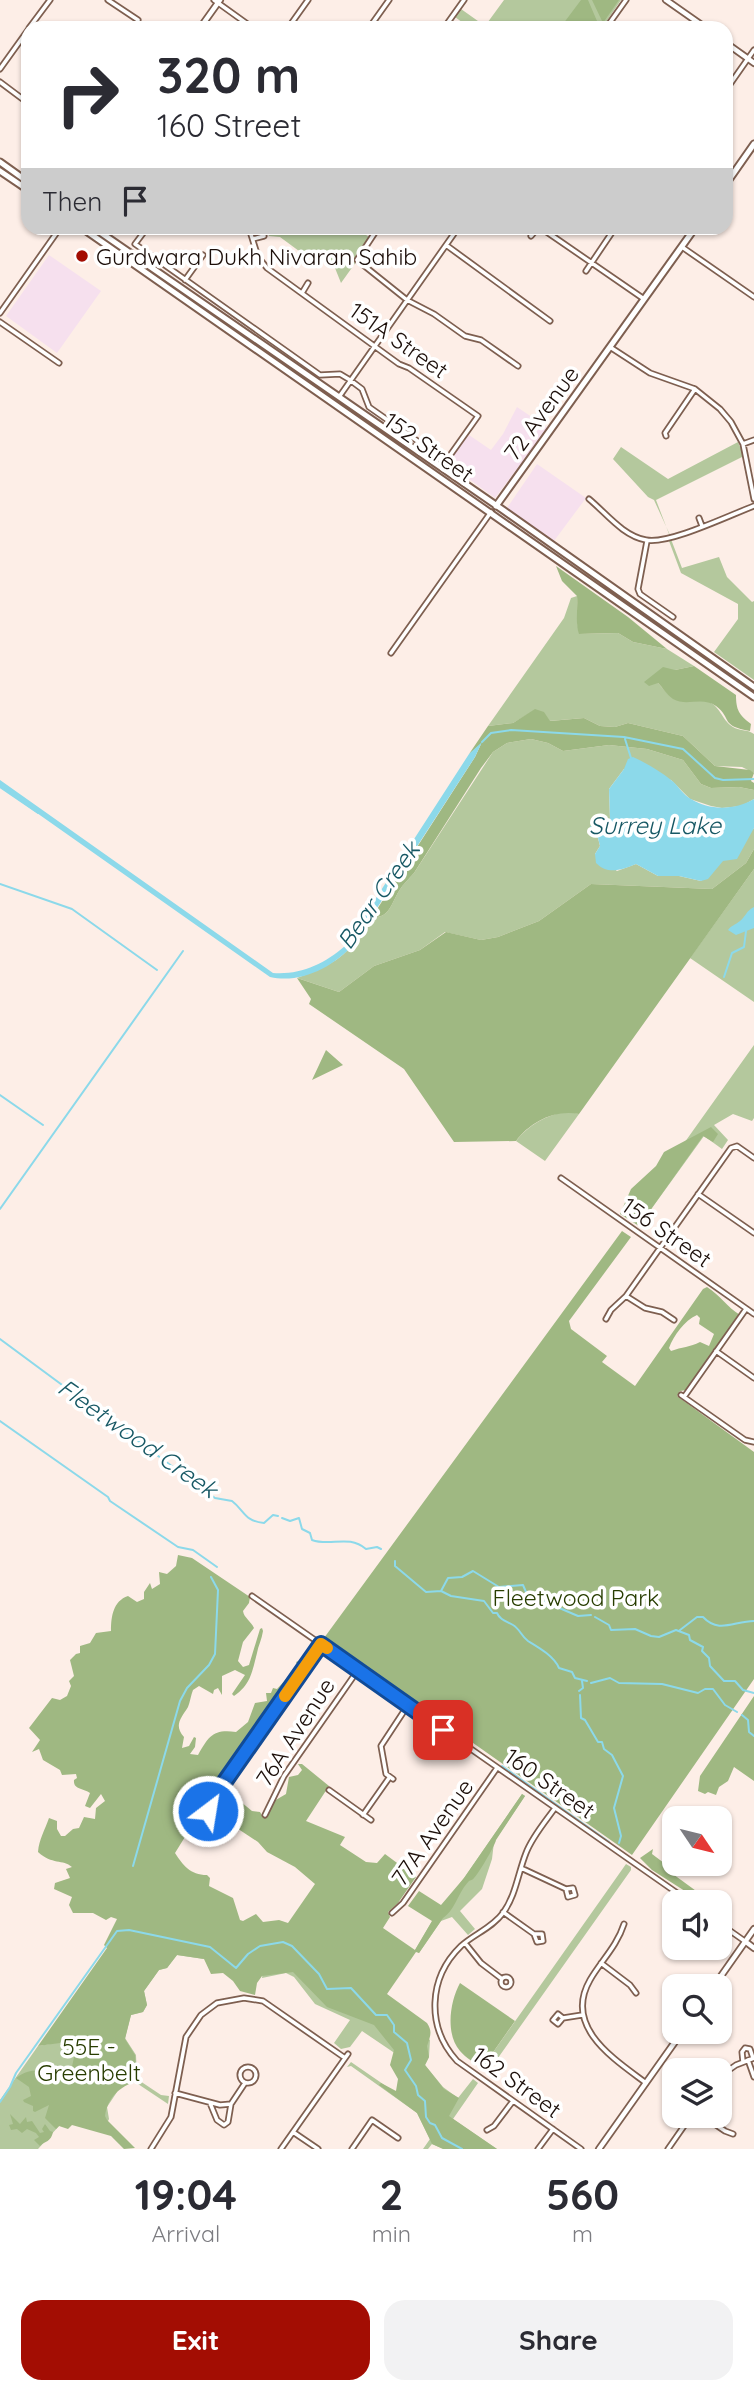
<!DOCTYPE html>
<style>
body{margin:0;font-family:Quicksand,sans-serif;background:#f2f2f3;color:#2b2b33;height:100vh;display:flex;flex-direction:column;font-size:26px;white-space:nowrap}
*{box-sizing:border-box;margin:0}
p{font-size:23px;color:#7c7c81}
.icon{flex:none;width:38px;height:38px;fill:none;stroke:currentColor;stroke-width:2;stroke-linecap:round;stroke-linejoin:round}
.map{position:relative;height:2149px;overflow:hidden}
.details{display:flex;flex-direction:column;background:#fff;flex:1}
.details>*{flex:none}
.top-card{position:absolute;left:21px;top:21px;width:712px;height:214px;border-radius:21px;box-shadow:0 2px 5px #0004;background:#fff;color:#2b2b33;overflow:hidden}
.needle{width:46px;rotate:125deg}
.buttons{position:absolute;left:662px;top:1806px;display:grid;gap:14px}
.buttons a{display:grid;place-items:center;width:70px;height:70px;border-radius:14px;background:#fff;box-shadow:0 2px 5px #0004;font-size:35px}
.pin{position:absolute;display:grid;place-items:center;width:60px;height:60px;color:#fff;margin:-30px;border-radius:14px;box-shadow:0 4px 10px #0006}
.me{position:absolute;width:77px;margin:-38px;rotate:31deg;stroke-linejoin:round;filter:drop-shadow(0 0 5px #0008)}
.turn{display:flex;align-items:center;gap:24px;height:147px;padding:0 21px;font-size:32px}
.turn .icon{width:91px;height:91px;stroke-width:2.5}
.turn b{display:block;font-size:49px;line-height:60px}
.then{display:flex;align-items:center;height:66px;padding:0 21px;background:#0003;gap:14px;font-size:26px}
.eta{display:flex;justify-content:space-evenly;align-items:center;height:119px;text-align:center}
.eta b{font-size:42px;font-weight:700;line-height:49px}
.cta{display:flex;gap:14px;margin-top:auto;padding:14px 21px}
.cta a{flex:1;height:80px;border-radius:21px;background:#a30d03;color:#fff;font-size:28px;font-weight:700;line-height:80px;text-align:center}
.cta a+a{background:#f2f2f3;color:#2b2b33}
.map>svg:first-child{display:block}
.commercial{fill:#f6e0ee}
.green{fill:#b4c89d}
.forest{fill:#9fb882;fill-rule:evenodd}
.water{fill:#8cd9ea}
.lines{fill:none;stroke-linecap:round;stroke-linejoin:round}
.stream{stroke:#8cd9ea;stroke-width:2}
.minor-casing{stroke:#7e5f50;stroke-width:7}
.tertiary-casing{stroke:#7e5f50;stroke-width:8}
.secondary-casing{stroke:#7e5f50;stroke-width:9}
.minor{stroke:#fff;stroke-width:3.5}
.tertiary{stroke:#fff;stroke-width:4.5}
.secondary{stroke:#fff;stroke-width:5}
.route-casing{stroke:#114b97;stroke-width:18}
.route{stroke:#1a73e8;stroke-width:12}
.slow{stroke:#f59e0b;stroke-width:12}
.poi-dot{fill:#a30d03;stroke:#fff;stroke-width:2.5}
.labels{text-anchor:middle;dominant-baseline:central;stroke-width:7;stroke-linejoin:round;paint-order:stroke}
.poi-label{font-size:23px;fill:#1c0f0a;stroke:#fff;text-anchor:start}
.street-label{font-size:23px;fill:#1c0f0a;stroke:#fff}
.park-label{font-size:23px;fill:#283d00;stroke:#fff}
.water-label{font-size:24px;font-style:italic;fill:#175864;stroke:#fff}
</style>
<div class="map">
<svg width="754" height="2149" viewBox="0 0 754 2149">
<rect width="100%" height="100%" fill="#fdeee7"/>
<path class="commercial" d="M49,255L101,291L57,353L6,316Z
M517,407L548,428L495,498L447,463L469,435L491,450L503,434Z
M537,464L586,498L554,541L507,508Z"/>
<path class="green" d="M504,0H621L602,28H470L455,17L461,9L485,26Z
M283,228H356L369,237L353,260L356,262L341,283L333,263L311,253L299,251L280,237L269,236L268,233L281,231Z
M738,442L744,456L656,500L682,568L719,557L727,577L752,602L754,601V680L714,652L738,619V604L681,573L669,541L670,535L654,500L648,497L613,459L621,447L668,479Z
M577,596C578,609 575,622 580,634L618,633L633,642L667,649L694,666L675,670L658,683C668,694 674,703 689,701C695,701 701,699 706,701C721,705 721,720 733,727C739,731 747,729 754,734V773L742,767L715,766L683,736L628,723L615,727L600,726L584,718L549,721L535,710L513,723L488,726L564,618L571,598Z
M531,739L548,743L563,751L609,745L647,749L683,760L701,784L711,788L739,787L754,790V799L742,806L722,808L711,806L690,799L671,780L624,769L609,789L610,819L595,828L591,826L598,838L600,846L595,854L617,871L636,864L658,876H679L701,881L754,828V849L746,863L712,889L591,884L539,921L498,937L481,940L445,932L420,950L374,966L339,992L297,978C342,961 346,956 372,917C389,919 391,904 399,891C403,884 409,879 414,873L493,752L507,743Z
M754,869V1002L690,958Z
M754,1045V1118L752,1121L733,1114L714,1125L728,1140L722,1149L704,1136L639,1226L630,1219Z
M567,1111L579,1114L545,1161L516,1141C528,1125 547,1115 567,1111Z
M522,1794L525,1796L494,1842L492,1859L482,1889L460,1911L475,1929L468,1935L452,1917L441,1921L419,1953L415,1950L434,1918L464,1878Z
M626,1864L631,1867V1870L488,2072L482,2068Z
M139,1913L204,1959L177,1955L167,1968L159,1970L144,1991L147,2005L143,2012L131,2015L125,2038L136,2055L137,2079L161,2095L169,2096L168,2104L135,2082L121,2086L107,2107L109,2119L107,2123L70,2114L38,2149H0V2100L38,2046L50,2044Z
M283,1935L430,2040L429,2057L425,2065L443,2087L458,2098L473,2079L478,2083L453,2119L497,2149H444L432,2144L428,2149H423L430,2139L417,2113L351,2066L347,2067L351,2062L396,2093L400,2079L396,2054L362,2031L350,2047L341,2049L334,2043L350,2020L315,2004L294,1977L286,1973L262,1978L264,1963Z"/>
<path class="forest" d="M581,0H588L600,28H560Z
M592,0H619L603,23Z
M556,566L628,617L667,649L633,642L618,633L579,634C575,622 578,609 577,596L562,581Z
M694,666L736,695C736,710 739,715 751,724L750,731C720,726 732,718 716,706C702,696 687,707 673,699C667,695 663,688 658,683L649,686L644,682L663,667L675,670Z
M535,709L544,712L550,721L584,718L600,726L615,727L628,723L683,736L715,766L750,770L754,773L751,781L754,783V790L739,787L711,788L701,784L683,760L647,749L609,745L563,751L548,743L531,739L507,743L493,752L481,768L414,873C409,879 403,884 399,891C391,904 389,919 372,917L475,757L481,744L469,754L488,726L513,723Z
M754,849V869L579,1114C555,1109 530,1122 516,1141L454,1142L404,1069L309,1004L311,999L297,978L339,992L374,966L420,950L446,932L481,940L498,937L539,921L591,884L712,889L746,863Z
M326,1050L343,1065L312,1080Z
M711,1127L718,1134L713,1142L703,1136L639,1226L620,1214L631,1189L656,1166L664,1152Z
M622,1231L631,1237L569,1321L571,1329L607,1356L602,1362L635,1386L703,1289L707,1287C720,1295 727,1307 740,1315L687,1390L680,1391L677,1396L754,1452V1679L632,1855L324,1638ZM697,1315L700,1318L699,1324L714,1334L709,1346L700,1342C690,1347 682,1347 671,1351L669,1348C674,1335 684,1321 697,1315Z
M178,1555L192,1558L250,1597L249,1603L243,1611C244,1618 251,1621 254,1628L243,1642L238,1661L243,1667L249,1665L260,1629L262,1628L263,1631C262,1639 258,1646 257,1653C252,1672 251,1684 234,1696L232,1694L245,1675L235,1670L222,1676V1695L218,1688L214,1690L213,1694L199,1686L193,1690C191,1695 190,1702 188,1707C182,1717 173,1725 184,1737L182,1748L189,1746L194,1737L196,1738L195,1747L190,1754L198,1755C209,1736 213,1729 236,1732L248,1722L255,1703L267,1701L266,1693H271L273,1688L277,1689L298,1666L296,1662L303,1659L310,1650L312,1652L208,1800L204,1812L193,1824L175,1853C183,1865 190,1875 207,1875L210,1878L209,1886L233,1898L240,1920L243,1921L256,1914L263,1922L279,1920L288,1923L315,1884L295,1867L267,1852L258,1842L211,1811L223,1799L232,1804L241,1802L252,1811L260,1812L263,1817H267L274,1801L286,1794L289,1777L298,1775L302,1770L298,1764H302L329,1786L306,1821L345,1837L340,1845L366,1862L377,1863L385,1854L416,1877L398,1903L388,1912L390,1917L383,1928L415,1950L432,1921L408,1906L419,1891L441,1905L464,1878L522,1794L525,1796L496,1840C495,1846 477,1876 474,1878C473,1880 470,1880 469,1881C458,1892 456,1909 443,1918L419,1953L416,1952L387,1994L427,2023C433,2032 430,2037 427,2046L429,2057L425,2065L444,2089L459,2098L449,2116L497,2149H443L432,2144L417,2113L379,2085L381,2083L396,2091L398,2079L390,2065L394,2050L374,2025L327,2007L293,1972L262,1976L257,1983L255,1995L240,1991L233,1981L223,1973L211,1974L204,1959L177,1955L167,1968L159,1970L144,1991L147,2005L143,2012L131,2015L125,2039L135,2055L137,2081C119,2087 108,2097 105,2116L107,2120L135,2148L124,2149L111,2136L72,2125L68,2129L59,2126L56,2129L45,2118L49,2105L35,2112L33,2111V2106L24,2102L23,2100L31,2096L29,2087L16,2078C34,2064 45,2073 64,2081L69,2080L75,2053L74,2042L66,2039L60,2043L38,2046L107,1948L104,1945L117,1919L111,1917L106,1920L93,1913H73L69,1905L72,1897L54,1889L55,1883L70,1878L66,1869L72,1867C63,1859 52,1865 38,1852C39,1839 45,1830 49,1818L57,1821V1829L61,1836H65L73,1829L79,1828L84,1817L95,1819L96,1808L105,1801L101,1794L90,1808L85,1806L90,1793C84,1788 73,1790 74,1780L77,1778L76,1774L62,1775L60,1770L43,1760L39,1749L32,1752L40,1740L29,1728L52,1698L60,1700L67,1696L71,1686L69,1681L74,1676L70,1660L76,1654L80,1653V1646L90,1643L96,1633L111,1631C111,1617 113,1601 128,1596L137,1602L144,1599V1592L150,1583L152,1589L160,1584L159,1572L167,1574L176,1566Z
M754,1696V1781L734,1767L728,1781L719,1787L716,1795L708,1792L705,1794L698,1791L700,1776Z
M653,1849L652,1854L664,1863L666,1869L703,1896L702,1902L652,1870L640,1858Z
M460,1983L515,2021L482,2068C475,2063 466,2058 460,2051C445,2034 450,2001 460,1983Z
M10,2114L20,2124L26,2117L27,2122L32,2121L40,2133L44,2132L42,2129L45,2124L50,2131L53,2132C51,2142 45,2141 40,2146L34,2140L39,2137L36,2133L27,2129L22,2133L17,2129L11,2130L9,2125L13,2124Z"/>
<path class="water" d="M482,742L475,757L353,945C333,967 301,984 270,977L0,787V780L273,973C301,975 324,964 345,946L469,754Z
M633,757C646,763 660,771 671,780C678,785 683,795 691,799C710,811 735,810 754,799V828L737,859L723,861L708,879L701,881L679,876H658L636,864C621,870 608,875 596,863L595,854L600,846L598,838L590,834V826L595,828L610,819L609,789L624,769L628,759Z
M754,907V928L736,935L728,930C732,925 735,925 740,921C746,916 746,911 754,907Z"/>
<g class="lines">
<path class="stream" d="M625,739L631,758
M482,742L491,733L511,730L624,737L683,749L715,778L723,780L754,779
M0,787L38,813
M0,884L72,909L157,970
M724,977L732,953L744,947L746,931
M0,1095L43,1125
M0,1209L183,951
M0,1339L215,1498L232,1501C245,1511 244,1521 264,1523L273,1515L278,1516
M0,1421L108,1497L110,1501L178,1547L193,1550L217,1567
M282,1518L290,1521L299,1518L302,1529L310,1533L312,1540C331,1547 348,1534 366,1549L377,1547L381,1549
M395,1561V1566L426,1592L441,1591L448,1578L462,1577L473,1571L499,1587L523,1585L526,1592L538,1594L548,1607H557L578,1616L591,1615
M441,1591L451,1596L484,1601L493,1613H497C500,1620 506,1621 513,1625C520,1629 521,1636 528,1641C538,1647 554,1656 559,1668L572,1672L575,1678L587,1681
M595,1617L609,1625L611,1630L635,1629L651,1636L659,1637L676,1630L689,1635L690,1640L703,1647L702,1651L709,1658L710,1666L724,1681H735L743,1690L754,1693
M680,1630L697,1617H703C719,1634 734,1621 754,1621
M591,1683L610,1678L619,1683L662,1684L698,1693L705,1689H713L725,1705L737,1712
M579,1691L583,1688L582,1681
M580,1695L581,1718L585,1720L598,1742H602L604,1749L612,1755L623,1776L614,1808L621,1836L619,1843
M742,1715L748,1720L749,1732L754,1736
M502,1766L609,1842
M133,1866L180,1701L187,1688L209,1665L215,1654L218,1590L211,1577
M0,2102L10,2087L16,2073L117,1931L129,1930L210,1947L236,1968L248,1954L260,1946L283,1942L292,1946L319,1974L327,1989L351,1988L376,2015H387L394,2025V2032L407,2043L411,2060L405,2070L416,2086L418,2095L425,2101L426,2117L430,2123L435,2125L442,2138L462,2149"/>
<g class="minor-casing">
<path id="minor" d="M108,0L138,20L133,28
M214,0L253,28
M29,28L50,0
M288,28L308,0
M369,28L389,0
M444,28L464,0
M606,28L626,0
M0,69L28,30
M0,82L28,103
M726,90L754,50
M147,228L135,244L320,375L340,374L350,380L362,389L369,407L446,461L478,416L409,368L399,364L267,268L258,257L249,228
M378,228L357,260L407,300L434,314L465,336L481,340L518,366
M541,228L644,299
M531,236L538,228
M253,239L264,236
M446,245L550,321
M682,247L754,297
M586,271L615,228
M185,280L203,255
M302,293L308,283
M0,313L60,228
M0,322L59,363
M610,347L650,373L695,389L720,409L731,422L743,444L754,499
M339,397L458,228
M666,436L665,433L695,389
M743,444L754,440
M589,499C606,513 623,536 646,540C668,545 730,515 754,506
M699,518L702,526
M647,541L638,589L640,594L673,617
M391,653L491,512
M561,1178L754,1314
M698,1194L754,1233
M626,1296L645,1308L662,1312L674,1320
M606,1319L611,1310L626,1296L731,1148L737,1146L754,1158
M716,1351L754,1378
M681,1395L745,1440L754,1442
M684,1397L746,1309
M252,1596L690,1902
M393,1779L386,1774L381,1746L408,1705
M329,1790L371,1820
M555,1808C545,1822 532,1837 526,1853C518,1873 516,1895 503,1913C492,1928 474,1934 461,1946C428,1978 426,2027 457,2061L581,2149
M210,1812L207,1808L209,1804L321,1644
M265,1815L284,1776L358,1670
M363,1815L389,1778
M521,1868L566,1889L573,1888L575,1895L568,1897L566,1889
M503,1912L534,1934L537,1942L543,1941L542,1934H534
M392,1913L403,1903L497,1768
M719,1923L746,1942
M624,1924C617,1946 601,1961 590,1980C563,2027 614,2059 646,2083
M465,1943L481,1963L502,1979
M673,1944L674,1943
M601,1963L630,1985L636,1993
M501 1982a5 5 0 1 1 10 0a5 5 0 1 1-10 0Z
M563,2018L558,2024L553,2020L558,2014L563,2018L582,2015
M748,2060L754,2077
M743,2062L742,2052L745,2048L750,2049L753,2058
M240 2075a8 8 0 1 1 16 0a8 8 0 1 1-16 0Z
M719,2077L736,2065L754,2058
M175,2093L220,2105L231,2104L245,2083
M210,2103L217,2120L224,2125L228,2122L231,2104
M703,2116L725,2131L733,2134
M487,2130L494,2126L513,2101
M293,2132L318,2149
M151,2149L171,2117L186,2037L201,2015L217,2003L244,1998L263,2001L345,2058
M281,2149L348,2054
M352,2149L372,2120L398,2138
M538,2149L553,2129
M668,2149L691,2116"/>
</g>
<g class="tertiary-casing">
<path id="tertiary" d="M666,0L706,28
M200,28L220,0
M726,43L754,63
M746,1942L754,1948
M714,1986L754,1929
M599,2149L682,2032"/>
</g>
<g class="secondary-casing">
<path id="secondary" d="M0,162L28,182
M0,171L28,190
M726,184L754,144
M82,228L754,697
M94,228L503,510L754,687
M496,506L695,228"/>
</g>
<use href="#minor" class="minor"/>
<use href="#tertiary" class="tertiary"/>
<use href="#secondary" class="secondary"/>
</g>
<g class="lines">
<g class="route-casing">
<path id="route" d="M208,1811L209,1804L321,1644L443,1730"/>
</g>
<use href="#route" class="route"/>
<path class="slow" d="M285,1696L321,1644L327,1648"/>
</g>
<circle class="poi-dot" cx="82" cy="256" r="7"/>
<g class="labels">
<g class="poi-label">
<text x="96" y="256">Gurdwara Dukh Nivaran Sahib</text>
</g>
<g class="street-label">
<text transform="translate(399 340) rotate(35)">151A Street</text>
<text transform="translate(541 413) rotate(-54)">72 Avenue</text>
<text transform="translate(429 447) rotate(35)">152 Street</text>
<text transform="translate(667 1232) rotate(35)">156 Street</text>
<text transform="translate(295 1732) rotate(-57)">76A Avenue</text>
<text transform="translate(550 1783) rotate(35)">160 Street</text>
<text transform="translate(432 1832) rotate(-55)">77A Avenue</text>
<text transform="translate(517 2082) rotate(36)">162 Street</text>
</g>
<g class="park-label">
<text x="576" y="1597">Fleetwood Park</text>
<text x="89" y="2046">55E -<tspan x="89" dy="26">Greenbelt</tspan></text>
</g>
<g class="water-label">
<text x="655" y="825">Surrey Lake</text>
<text transform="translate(378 895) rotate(-55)">Bear Creek</text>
<text transform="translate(138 1438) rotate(35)">Fleetwood Creek</text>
</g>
</g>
</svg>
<div class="buttons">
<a><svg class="needle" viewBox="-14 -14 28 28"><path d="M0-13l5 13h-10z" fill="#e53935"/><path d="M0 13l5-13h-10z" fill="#7c7c81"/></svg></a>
<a><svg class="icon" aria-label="sound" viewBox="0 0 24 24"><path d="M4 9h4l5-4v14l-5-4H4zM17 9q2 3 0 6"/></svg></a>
<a><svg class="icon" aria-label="search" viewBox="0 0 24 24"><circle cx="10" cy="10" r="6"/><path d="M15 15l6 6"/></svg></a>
<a><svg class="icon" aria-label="layers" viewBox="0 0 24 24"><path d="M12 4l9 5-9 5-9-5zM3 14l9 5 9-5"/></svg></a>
</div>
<div class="pin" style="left:443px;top:1730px;background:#d93025"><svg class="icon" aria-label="arrive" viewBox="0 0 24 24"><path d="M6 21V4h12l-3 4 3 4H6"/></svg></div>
<svg class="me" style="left:208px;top:1811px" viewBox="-20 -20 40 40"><circle r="17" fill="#1a73e8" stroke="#fff" stroke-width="3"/><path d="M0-11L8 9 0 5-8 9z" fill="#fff"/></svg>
<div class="top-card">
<div class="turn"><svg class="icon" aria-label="right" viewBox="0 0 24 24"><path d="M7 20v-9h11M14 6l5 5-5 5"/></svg><div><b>320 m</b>160 Street</div></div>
<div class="then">Then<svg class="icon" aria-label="arrive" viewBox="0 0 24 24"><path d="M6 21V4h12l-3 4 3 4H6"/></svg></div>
</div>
</div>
<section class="details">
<div class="eta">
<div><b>19:04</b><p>Arrival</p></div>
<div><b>2</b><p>min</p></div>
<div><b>560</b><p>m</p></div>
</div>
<div class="cta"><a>Exit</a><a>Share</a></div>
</section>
